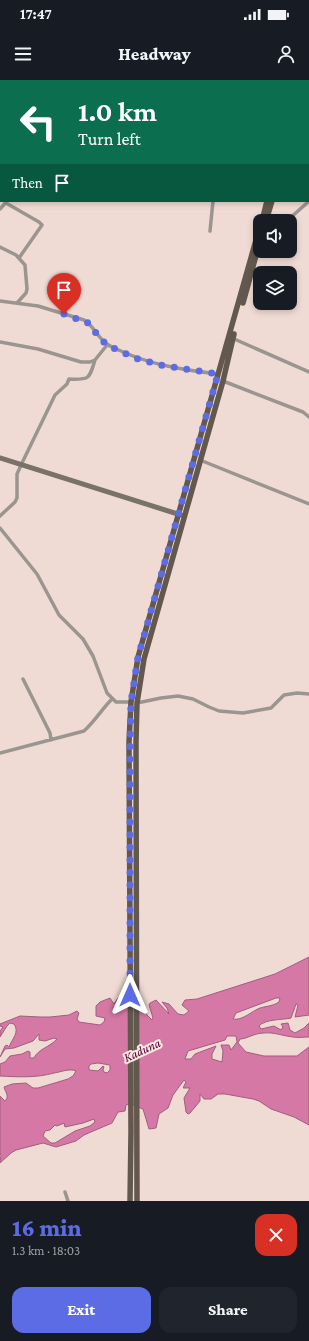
<!DOCTYPE html>
<meta charset="utf-8">
<style>
body{margin:0;font-family:"Crimson Pro",serif;background:#20242c;color:#f1f3f6;height:100vh;display:flex;flex-direction:column;font-size:15px;white-space:nowrap}
*{box-sizing:border-box;margin:0}
p{font-size:13px;color:#9ea1a6}
.icon{flex:none;width:22px;height:22px;fill:none;stroke:currentColor;stroke-width:2;stroke-linecap:round;stroke-linejoin:round}
.map{position:relative;height:1121px;overflow:hidden}
.sheet{display:flex;flex-direction:column;background:#171b24;flex:1}
.sheet>*{flex:none}
.hud{position:absolute;left:0px;top:0px;width:309px;height:122px;box-shadow:0 2px 6px #0003;background:#0b6e4f;color:#fff;overflow:hidden}
.buttons{position:absolute;left:253px;top:134px;display:grid;gap:8px}
.buttons a{display:grid;place-items:center;width:44px;height:44px;border-radius:8px;background:#171b24;box-shadow:0 2px 6px #0003;font-size:20px}
.pin{position:absolute;display:grid;place-items:center;width:34px;height:34px;color:#fff;margin:-41px -17px;border-radius:50% 50% 50% 0;rotate:-45deg;box-shadow:0 0 4px #0007}
.pin .icon{rotate:45deg}
.me{position:absolute;width:44px;margin:-22px;rotate:0deg;stroke-linejoin:round;filter:drop-shadow(0 0 3px #0008)}
.turn{display:flex;align-items:center;gap:14px;height:84px;padding:0 12px;font-size:18px}
.turn .icon{width:52px;height:52px;stroke-width:2.5}
.turn b{display:block;font-size:28px;line-height:34px}
.then{display:flex;align-items:center;height:38px;padding:0 12px;background:#0003;gap:8px;font-size:15px}
.round{display:grid;place-items:center;flex:none;width:42px;height:42px;border-radius:12px;background:#20242c}
.head{display:flex;align-items:center;justify-content:space-between;height:68px;padding:0 12px}
h1{font-size:24px;font-weight:800;line-height:30px;color:#5c6ce4}
.action{display:flex;gap:8px;margin-top:auto;padding:8px 12px}
.action a{flex:1;height:46px;border-radius:12px;background:#5c6ce4;color:#fff;font-size:16px;font-weight:800;line-height:46px;text-align:center}
.action a+a{background:#20242c;color:#f1f3f6}
.status{display:flex;justify-content:space-between;align-items:center;height:28px;padding:0 20px;background:#171b24;direction:ltr}
.status svg{height:11px;fill:currentColor}
header{display:flex;justify-content:space-between;align-items:center;height:52px;padding:0 12px;background:#171b24;font-size:18px;font-weight:800}
.map>svg:first-child{display:block}
.water{fill:#d578a5;stroke:#a15e7c;fill-rule:evenodd}
.lines{fill:none;stroke-linecap:round;stroke-linejoin:round}
.minor{stroke:#9b9590;stroke-width:3.5}
.secondary{stroke:#7a7269;stroke-width:5}
.primary{stroke:#63584e;stroke-width:5.5}
.route{stroke:#5c6ce4;stroke-width:7;stroke-dasharray:0 12.6}
.labels{text-anchor:middle;dominant-baseline:central;stroke-width:4;stroke-linejoin:round;paint-order:stroke}
.water-label{font-size:13px;font-style:italic;fill:#570036;stroke:#fde9e1}
</style>
<div class="status"><b>17:47</b><svg viewBox="0 0 49 12"><path d="M0 12V9h3v3zM5 12V6h3v6zM10 12V3h3v9zM15 12V0h3v12zM26 1h20v11H26zM47 4h2v5h-2z"/></svg></div>
<header><svg class="icon" aria-label="menu" viewBox="0 0 24 24"><path d="M4 6h16M4 12h16M4 18h16"/></svg>Headway<svg class="icon" aria-label="person" viewBox="0 0 24 24"><circle cx="12" cy="8" r="4"/><path d="M4 21q1-7 8-7t8 7"/></svg></header>
<div class="map">
<svg width="309" height="1121" viewBox="0 0 309 1121">
<rect width="100%" height="100%" fill="#f0dbd4"/>
<path class="water" d="M309,877V935L295,937L298,925L296,924L291,938C282,940 265,939 259,946L261,949L274,946L281,950L283,947L281,944L288,943L290,950L295,953L304,948L309,943V957C304,957 298,958 293,957C283,956 274,952 264,953C254,953 247,959 240,959L238,963L246,972L264,976H297L309,967V1045L294,1037L271,1029L259,1021L253,1019L225,1014H218L211,1019H204L200,1014V1021L190,1033L188,1034L186,1032L184,1018L190,1008H183L186,1002L184,1000L173,1015L168,1028L159,1034L156,1048L149,1049L143,1029L130,1024L126,1025L125,1031L118,1032L112,1043L84,1055L76,1061L56,1067L43,1063L16,1070L11,1073L0,1083L1,1075L0,1074V1016L5,1021C10,1016 5,1012 4,1007L12,1004L26,1003L33,1008H38L68,999L73,996L76,991C70,988 61,992 54,993C37,998 17,997 0,996V984L5,982L10,976L22,974L28,971L30,972V978H34C38,969 50,967 57,959L54,958L45,961L39,960V954L33,961L14,968L5,969L0,977L5,966L7,965L9,967C12,959 20,952 14,944L10,943L7,946L0,957V951L3,947L0,946V944L20,936L40,937H50L69,935L77,931L79,933L77,939L79,942L100,945L104,942L105,938L96,936V926L100,922L110,918L114,924L118,918L129,924L143,928L147,935L152,940L153,938L149,925L150,923L156,920L169,934L167,928L162,922L169,924L178,934L184,935L189,931L182,925L185,920L197,919L275,894ZM276,918H280L279,922C273,926 267,926 260,928C252,931 242,941 233,939L236,933ZM227,956H236L237,962L231,970L229,965H221L223,971L222,982L212,979V974L216,966L195,974L191,979H185L188,971L225,960ZM98,983L110,985V990L107,993L104,992L103,990L104,987L103,986L98,991L89,990V986L91,984ZM94,1039L95,1042L90,1046L75,1051L55,1063H51L43,1056L45,1051L50,1050L55,1045L57,1046L64,1043L65,1047L83,1043Z"/>
<g class="lines">
<path class="minor" d="M25,0L26,1
M187,0L188,1
M283,0L285,1
M116,1L117,0
M308,18L309,19
M0,36L1,37
M0,89L1,90
M6,123L39,142L42,145L19,178
M0,129L7,121
M286,141L289,139L308,122H309
M210,151L213,121
M0,167L16,175L25,185L27,209L26,213L17,223
M0,221L38,226L84,240C94,246 98,258 107,264C111,267 116,269 121,271C151,285 185,290 218,294
M232,258L309,292
M0,262L38,269L81,282H90L95,280L107,265
M223,301L303,332L309,337
M200,380L309,424
M0,436L15,422L17,418V394L22,383L55,315L67,304L69,299C90,300 89,299 95,280
M0,448L37,494L59,535L83,559L93,576L107,613L116,622H131
M23,599L50,653L51,660
M137,623L161,618L178,616L193,619L209,627L219,631L243,633L271,628L284,615L297,613L309,614
M0,673L84,651C95,641 102,629 112,619
M65,1112L68,1121"/>
<path class="secondary" d="M0,378L181,435"/>
<path class="primary" d="M301,1V0
M306,1V0
M262,141L267,121
M266,141L272,121
M243,223L260,161
M130,1121L131,1052L129,662L131,622L138,577L260,146
M137,1121L136,662L137,623L144,579L223,301L234,254"/>
</g>
<g class="lines">
<path class="route" d="M64,234L88,243L100,258L107,265L135,278L160,285L218,294L138,577L131,622L130,662V915"/>
</g>
<g class="labels">
<g class="water-label">
<text transform="translate(142 970) rotate(-25)">Kaduna</text>
</g>
</g>
</svg>
<div class="buttons">
<a><svg class="icon" aria-label="sound" viewBox="0 0 24 24"><path d="M4 9h4l5-4v14l-5-4H4zM17 9q2 3 0 6"/></svg></a>
<a><svg class="icon" aria-label="layers" viewBox="0 0 24 24"><path d="M12 4l9 5-9 5-9-5zM3 14l9 5 9-5"/></svg></a>
</div>
<div class="pin" style="left:64px;top:234px;background:#d93025"><svg class="icon" aria-label="arrive" viewBox="0 0 24 24"><path d="M6 21V4h12l-3 4 3 4H6"/></svg></div>
<svg class="me" style="left:130px;top:915px" viewBox="-20 -20 40 40"><path d="M0-17L14 15 0 8-14 15z" fill="#5c6ce4" stroke="#fff" stroke-width="4"/></svg>
<div class="hud">
<div class="turn"><svg class="icon" aria-label="left" viewBox="0 0 24 24"><path d="M17 20v-9H6M10 6l-5 5 5 5"/></svg><div><b>1.0 km</b>Turn left</div></div>
<div class="then">Then<svg class="icon" aria-label="arrive" viewBox="0 0 24 24"><path d="M6 21V4h12l-3 4 3 4H6"/></svg></div>
</div>
</div>
<section class="sheet">
<div class="head"><div><h1>16 min</h1><p>1.3 km · 18:03</p></div><a class="round" style="background:#d93025;color:#fff"><svg class="icon" aria-label="close" viewBox="0 0 24 24"><path d="M6 6l12 12M18 6L6 18"/></svg></a></div>
<div class="action"><a>Exit</a><a>Share</a></div>
</section>
